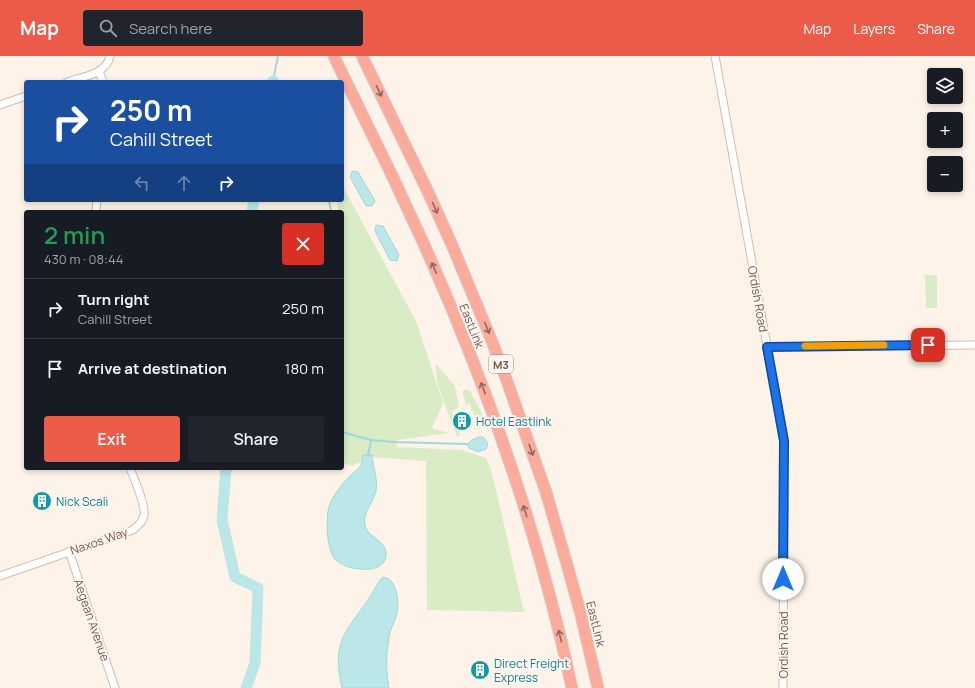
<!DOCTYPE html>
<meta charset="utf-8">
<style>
body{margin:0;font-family:Manrope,sans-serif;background:#20242c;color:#f1f3f6;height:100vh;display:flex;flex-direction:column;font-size:15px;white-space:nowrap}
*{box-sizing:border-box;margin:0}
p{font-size:13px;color:#9ea1a6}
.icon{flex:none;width:22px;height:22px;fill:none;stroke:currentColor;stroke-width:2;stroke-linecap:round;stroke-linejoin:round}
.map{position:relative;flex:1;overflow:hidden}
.side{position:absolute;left:24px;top:154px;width:320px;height:260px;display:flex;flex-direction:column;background:#171b24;border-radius:4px;box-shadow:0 2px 6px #0003}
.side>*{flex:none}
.banner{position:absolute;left:24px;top:24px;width:320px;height:122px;border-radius:4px;box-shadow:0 2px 6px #0003;background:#1a4fa0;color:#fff;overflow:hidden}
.fabs{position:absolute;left:927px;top:12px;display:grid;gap:8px}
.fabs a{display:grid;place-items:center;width:36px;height:36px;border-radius:4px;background:#171b24;box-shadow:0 2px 6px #0003;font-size:20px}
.pin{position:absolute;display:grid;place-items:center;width:34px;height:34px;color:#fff;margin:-17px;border-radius:8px;box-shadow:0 2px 6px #0006}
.me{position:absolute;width:44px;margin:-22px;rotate:0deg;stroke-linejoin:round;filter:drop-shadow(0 0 3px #0008)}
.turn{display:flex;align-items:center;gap:14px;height:84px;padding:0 20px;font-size:18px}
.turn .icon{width:52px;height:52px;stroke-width:2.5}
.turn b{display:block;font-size:28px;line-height:34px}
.lanes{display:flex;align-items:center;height:38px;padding:0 20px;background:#0003;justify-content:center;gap:20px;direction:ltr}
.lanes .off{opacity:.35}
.round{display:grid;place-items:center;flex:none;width:42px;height:42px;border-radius:4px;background:#20242c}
.summary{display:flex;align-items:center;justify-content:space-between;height:68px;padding:0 20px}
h1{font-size:24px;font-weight:600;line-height:30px;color:#1e9e55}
.primary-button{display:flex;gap:8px;margin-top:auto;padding:8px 20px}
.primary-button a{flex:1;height:46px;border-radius:4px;background:#ec5b48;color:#fff;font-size:16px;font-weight:600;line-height:46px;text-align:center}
.primary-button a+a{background:#20242c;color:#f1f3f6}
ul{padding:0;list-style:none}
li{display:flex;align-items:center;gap:12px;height:60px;padding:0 20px;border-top:1px solid #363941}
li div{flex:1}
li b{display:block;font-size:15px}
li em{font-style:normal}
header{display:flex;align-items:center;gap:24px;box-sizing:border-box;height:56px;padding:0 20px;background:#ec5b48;color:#fff}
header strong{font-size:19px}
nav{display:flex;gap:22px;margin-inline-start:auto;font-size:14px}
.search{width:280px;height:36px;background:#20242c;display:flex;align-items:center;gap:10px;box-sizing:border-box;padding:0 14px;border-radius:4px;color:#9ea1a6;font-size:15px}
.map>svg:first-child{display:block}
.green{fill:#d9ecc5}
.water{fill:#bbe7e8;stroke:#a0d8db}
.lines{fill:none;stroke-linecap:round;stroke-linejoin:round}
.stream{stroke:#a0d8db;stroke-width:2}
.river{stroke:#bbe7e8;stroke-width:11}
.minor-casing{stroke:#d3bbaf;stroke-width:9}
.highway-casing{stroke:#d9d0cc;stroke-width:13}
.minor{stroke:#fff;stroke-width:7}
.highway{stroke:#faab9c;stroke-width:11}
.oneway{stroke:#93675a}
.route-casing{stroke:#114b97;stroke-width:10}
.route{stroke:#1a73e8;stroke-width:7}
.slow{stroke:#f59e0b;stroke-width:7}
.labels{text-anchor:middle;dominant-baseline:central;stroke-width:4;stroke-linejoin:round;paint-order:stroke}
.shield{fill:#fff7ef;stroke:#a1867c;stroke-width:1}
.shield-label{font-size:11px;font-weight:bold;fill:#79564a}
.street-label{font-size:12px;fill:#79564a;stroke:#fff7ef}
.culture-label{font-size:12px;fill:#0d838f;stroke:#fff7ef;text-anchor:start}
</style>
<header>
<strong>Map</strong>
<div class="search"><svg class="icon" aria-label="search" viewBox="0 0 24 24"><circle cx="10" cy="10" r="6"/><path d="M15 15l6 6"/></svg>Search here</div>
<nav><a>Map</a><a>Layers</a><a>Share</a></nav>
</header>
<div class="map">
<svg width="975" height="632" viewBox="0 0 975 632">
<rect width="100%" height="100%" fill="#fdf3e8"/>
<path class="green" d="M342,129L416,265L443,347L432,372L449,377L398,384L396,391L461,394L486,402L492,417L524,556L427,554L426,405L370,401L352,410L342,406V156H338V144H342Z
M925,219H937V252H926Z
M436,308L455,330L459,351L452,356L460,379L457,380C451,363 433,325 436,308Z
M464,333L470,335L484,361V365L486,366L487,369L482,368L479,373H476L479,369L469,347L466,349C464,343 462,339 464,333Z"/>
<path class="water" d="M352,115L358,116L375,145L372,150H366L350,121Z
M376,169L383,170L399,199L397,205L390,204L375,175Z
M478,381H483C487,385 489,388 486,393L478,396L469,392L467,388L472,384Z
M363,399H372C373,412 378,422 376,435C373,447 362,457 365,469C367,482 388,484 386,500C384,520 344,515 334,502C327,492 326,467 328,455C330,442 342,428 351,419C353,416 358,414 360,411C362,408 362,403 363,399Z
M383,521C398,523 399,547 397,558C395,564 392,570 390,576C389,582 388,588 387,595C386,607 387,620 389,632H342C332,587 343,579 368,544C372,537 376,530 381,523Z"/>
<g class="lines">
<path class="stream" d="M273,25L278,0
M329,144L331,156
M342,376L371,384L394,386L467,388
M368,399L371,385"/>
<path class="river" d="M273,26V25
M252,156L254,144
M226,412L222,464L235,521L258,532L255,607L246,632"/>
<g class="minor-casing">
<path id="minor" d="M715,0L784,385L783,632
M99,15L103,26
M67,26C82,21 107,18 110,0
M0,49L26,40
M96,156L97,144
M767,291L975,289
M69,495L115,632
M0,520L133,474C138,469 143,466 144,459C146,449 134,423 130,412"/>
</g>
<g class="highway-casing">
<path id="highway" d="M334,0C343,20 353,39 362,58C383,100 403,142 422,184C487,328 539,478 572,632
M362,0L428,136L452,189L491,283L507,325L546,436L568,512L581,559L598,632"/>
</g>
<use href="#minor" class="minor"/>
<use href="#highway" class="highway"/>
</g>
<defs><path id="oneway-shaft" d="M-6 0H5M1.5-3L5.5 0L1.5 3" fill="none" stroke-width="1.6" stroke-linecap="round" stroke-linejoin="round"/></defs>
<g class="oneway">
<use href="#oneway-shaft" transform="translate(379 35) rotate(64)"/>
<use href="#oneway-shaft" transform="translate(435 152) rotate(66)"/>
<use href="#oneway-shaft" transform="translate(434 212) rotate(-113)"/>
<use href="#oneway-shaft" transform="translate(487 272) rotate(68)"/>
<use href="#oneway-shaft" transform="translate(483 332) rotate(-111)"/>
<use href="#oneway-shaft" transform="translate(531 394) rotate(71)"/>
<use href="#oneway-shaft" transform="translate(525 455) rotate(-108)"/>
<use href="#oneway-shaft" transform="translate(560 580) rotate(-104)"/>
</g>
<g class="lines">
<g class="route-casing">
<path id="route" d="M783,523L784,385L767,291L928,289"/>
</g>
<use href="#route" class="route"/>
<path class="slow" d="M805,290L884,289"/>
</g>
<defs>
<g id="building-disc" transform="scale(1)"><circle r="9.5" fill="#0f9aa8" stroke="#fff7ef"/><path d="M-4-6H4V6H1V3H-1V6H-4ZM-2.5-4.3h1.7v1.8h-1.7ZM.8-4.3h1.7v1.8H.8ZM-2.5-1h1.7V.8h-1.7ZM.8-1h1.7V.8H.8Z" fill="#fff"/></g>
</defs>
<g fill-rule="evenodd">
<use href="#building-disc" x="462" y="365"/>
<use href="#building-disc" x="42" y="445"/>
<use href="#building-disc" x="480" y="614"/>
</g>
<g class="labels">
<rect class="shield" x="489" y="299" width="24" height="18" rx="3"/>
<g class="shield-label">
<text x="501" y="308">M3</text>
</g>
<g class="street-label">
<text transform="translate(758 243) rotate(80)">Ordish Road</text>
<text transform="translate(472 270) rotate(68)">EastLink</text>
<text transform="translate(99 485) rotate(-19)">Naxos Way</text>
<text transform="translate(92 564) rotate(71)">Aegean Avenue</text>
<text transform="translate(596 568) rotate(76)">EastLink</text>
<text transform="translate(783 589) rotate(-90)">Ordish Road</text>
</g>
<g class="culture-label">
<text x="476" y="365">Hotel Eastlink</text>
<text x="56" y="445">Nick Scali</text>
<text x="494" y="607">Direct Freight<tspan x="494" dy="14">Express</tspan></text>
</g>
</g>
</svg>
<div class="fabs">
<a><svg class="icon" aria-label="layers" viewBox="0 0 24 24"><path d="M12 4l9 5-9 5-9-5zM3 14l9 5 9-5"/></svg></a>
<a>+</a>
<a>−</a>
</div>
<div class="pin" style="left:928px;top:289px;background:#d93025"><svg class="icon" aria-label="arrive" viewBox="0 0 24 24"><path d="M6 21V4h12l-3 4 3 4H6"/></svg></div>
<svg class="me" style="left:783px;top:523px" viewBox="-20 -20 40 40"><circle r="19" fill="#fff"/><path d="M0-13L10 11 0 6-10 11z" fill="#1a73e8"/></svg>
<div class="banner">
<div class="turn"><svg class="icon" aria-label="right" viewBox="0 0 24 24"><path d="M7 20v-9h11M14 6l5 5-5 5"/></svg><div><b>250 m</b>Cahill Street</div></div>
<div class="lanes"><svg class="icon off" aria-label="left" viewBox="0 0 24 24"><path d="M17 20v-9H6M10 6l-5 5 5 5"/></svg><svg class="icon off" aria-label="ahead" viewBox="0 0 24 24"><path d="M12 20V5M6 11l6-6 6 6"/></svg><svg class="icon" aria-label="right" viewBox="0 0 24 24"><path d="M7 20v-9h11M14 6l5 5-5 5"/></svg></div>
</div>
<section class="side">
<div class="summary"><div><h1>2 min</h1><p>430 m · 08:44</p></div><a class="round" style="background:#d93025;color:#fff"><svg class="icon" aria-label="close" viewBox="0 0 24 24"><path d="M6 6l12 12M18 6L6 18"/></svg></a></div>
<ul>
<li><svg class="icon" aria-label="right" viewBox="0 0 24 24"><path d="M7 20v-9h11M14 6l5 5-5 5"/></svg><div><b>Turn right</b><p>Cahill Street</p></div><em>250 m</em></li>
<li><svg class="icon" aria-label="arrive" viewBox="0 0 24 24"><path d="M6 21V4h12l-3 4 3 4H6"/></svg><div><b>Arrive at destination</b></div><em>180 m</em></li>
</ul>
<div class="primary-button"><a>Exit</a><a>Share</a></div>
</section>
</div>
